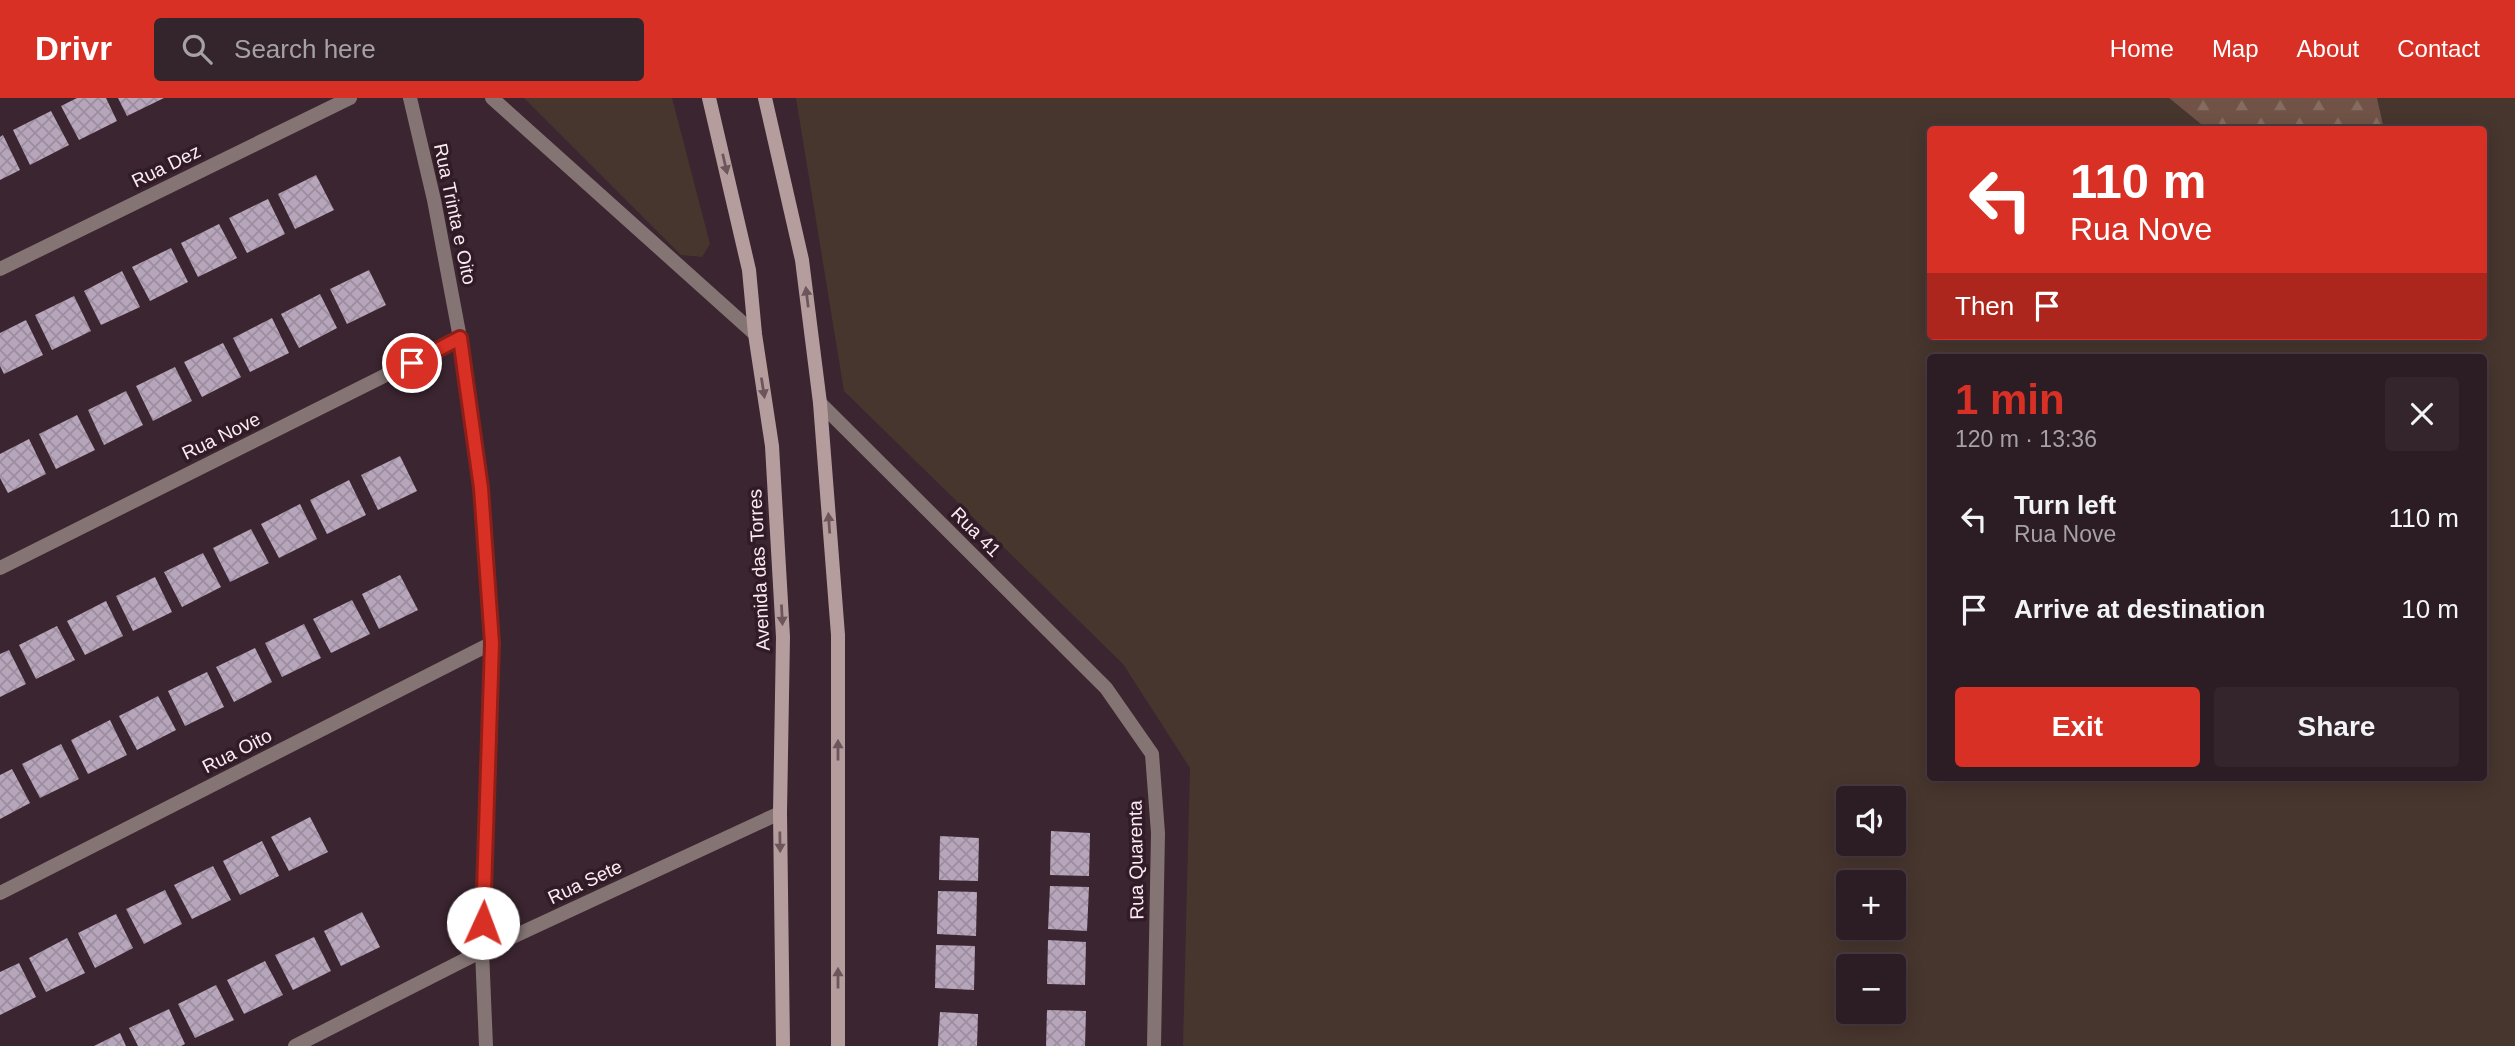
<!DOCTYPE html>
<meta charset="utf-8">
<style>
body{margin:0;font-family:Arial,sans-serif;background:#34252c;color:#f1f3f6;height:100vh;display:flex;flex-direction:column;font-size:26px;white-space:nowrap}
*{box-sizing:border-box;margin:0}
p{font-size:23px;color:#a6a1a6}
.icon{flex:none;width:38px;height:38px;fill:none;stroke:currentColor;stroke-width:2;stroke-linecap:round;stroke-linejoin:round}
.map{position:relative;flex:1;overflow:hidden}
.details{position:absolute;left:1927px;top:256px;width:560px;height:427px;display:flex;flex-direction:column;background:#2c1c24;border-radius:7px;box-shadow:0 4px 18px #0003,0 0 0 2px #483a41}
.details>*{flex:none}
.banner{position:absolute;left:1927px;top:28px;width:560px;height:214px;border-radius:7px;box-shadow:0 4px 18px #0003,0 0 0 2px #483a41;background:#d93025;color:#fff;overflow:hidden}
.controls{position:absolute;left:1836px;top:688px;display:grid;gap:14px}
.controls a{display:grid;place-items:center;width:70px;height:70px;border-radius:7px;background:#2c1c24;box-shadow:0 4px 18px #0003,0 0 0 2px #483a41;font-size:35px}
.pin{position:absolute;display:grid;place-items:center;width:60px;height:60px;color:#fff;margin:-30px;border:4px solid #fff;border-radius:50%;box-shadow:0 2px 7px #0007}
.me{position:absolute;width:77px;margin:-38px;rotate:2deg;stroke-linejoin:round;filter:drop-shadow(0 0 5px #0008)}
.turn{display:flex;align-items:center;gap:24px;height:147px;padding:0 28px;font-size:32px}
.turn .icon{width:91px;height:91px;stroke-width:2.5}
.turn b{display:block;font-size:49px;line-height:60px}
.then{display:flex;align-items:center;height:66px;padding:0 28px;background:#0003;gap:14px;font-size:26px}
.round{display:grid;place-items:center;flex:none;width:74px;height:74px;border-radius:7px;background:#34252c}
.summary{display:flex;align-items:center;justify-content:space-between;height:119px;padding:0 28px}
h1{font-size:42px;font-weight:700;line-height:52px;color:#d93025}
.primary-button{display:flex;gap:14px;margin-top:auto;padding:14px 28px}
.primary-button a{flex:1;height:80px;border-radius:7px;background:#d93025;color:#fff;font-size:28px;font-weight:700;line-height:80px;text-align:center}
.primary-button a+a{background:#34252c;color:#f1f3f6}
ul{padding:0;list-style:none}
li{display:flex;align-items:center;gap:21px;height:91px;padding:0 28px}
li div{flex:1}
li b{display:block;font-size:26px}
li em{font-style:normal}
header{display:flex;align-items:center;gap:42px;box-sizing:border-box;height:98px;padding:0 35px;background:#d93025;color:#fff}
header strong{font-size:33px}
nav{display:flex;gap:38px;margin-inline-start:auto;font-size:24px}
.search{width:490px;height:63px;background:#34252c;display:flex;align-items:center;gap:18px;box-sizing:border-box;padding:0 24px;border-radius:7px;color:#a6a1a6;font-size:26px}
.map>svg:first-child{display:block}
.grass{fill:#47362e;fill-rule:evenodd}
.forest{fill:url(#forest-firs)}
.building{fill:url(#building-cross-hatch)}
.lines{fill:none;stroke-linecap:round;stroke-linejoin:round}
.minor{stroke:#847474;stroke-width:14}
.secondary{stroke:#b69d9d;stroke-width:14}
.oneway{fill:#6c565c}
.route-casing{stroke:#8d1f18;stroke-width:18}
.route{stroke:#d93025;stroke-width:12}
.labels{text-anchor:middle;dominant-baseline:central;stroke-width:7;stroke-linejoin:round;paint-order:stroke}
.street-label{font-size:19px;fill:#faebf1;stroke:#301b26}
</style>
<header>
<strong>Drivr</strong>
<div class="search"><svg class="icon" aria-label="search" viewBox="0 0 24 24"><circle cx="10" cy="10" r="6"/><path d="M15 15l6 6"/></svg>Search here</div>
<nav><a>Home</a><a>Map</a><a>About</a><a>Contact</a></nav>
</header>
<div class="map">
<svg width="2515" height="948" viewBox="0 0 2515 948">
<defs>
<pattern id="forest-firs" width="22" height="20" patternUnits="userSpaceOnUse" patternTransform="scale(1.75)"><rect width="22" height="20" fill="#705346"/><path d="M5 1l3.5 6h-7zM16 11l3.5 6h-7z" fill="#856c61"/></pattern>
<pattern id="building-cross-hatch" width="8" height="8" patternUnits="userSpaceOnUse" patternTransform="scale(1.75)"><rect width="8" height="8" fill="#b7a5bb"/><path d="M0 0l8 8M0 8l8-8" fill="none" stroke="#9c8d9e"/></pattern>
</defs>
<rect width="100%" height="100%" fill="#3b2530"/>
<path class="grass" d="M524,0H672L710,146L702,159L681,157Z
M796,0H2169L2207,31L1930,32V238H2483V32L2384,31L2377,0H2515V948H1183L1190,670L1123,566L844,293ZM1930,259H2483V679H1930ZM1848,700H1894V746H1848ZM1848,784H1894V830H1848ZM1848,868H1894V914H1848Z"/>
<path class="forest" d="M2169,0H2377L2384,31H2207Z"/>
<path class="building" d="M77,0H106L117,23L79,42L61,8Z
M118,0H164L127,18Z
M51,13L69,47L30,67L13,32Z
M3,37L20,72L0,82V39Z
M316,77L334,112L295,131L278,96Z
M268,101L285,136L247,155L229,120Z
M219,126L237,160L198,179L181,145Z
M171,150L188,184L150,203L132,169Z
M369,172L386,207L347,226L330,191Z
M122,173L140,209L101,227L84,193Z
M320,196L337,230L299,250L281,216Z
M74,198L91,233L52,252L35,217Z
M272,220L289,255L250,274L233,240Z
M26,222L43,257L4,276L0,268V235Z
M223,245L241,279L202,299L184,264Z
M175,269L192,303L153,323L136,288Z
M126,293L143,327L104,347L88,312Z
M77,317L95,352L56,371L39,336Z
M29,341L46,376L8,395L0,380V356Z
M400,358L417,393L378,412L361,377Z
M349,382L366,417L327,436L310,402Z
M300,406L317,441L279,460L261,426Z
M251,431L269,465L230,484L213,450Z
M203,455L221,489L182,509L164,474Z
M400,477L418,512L379,531L362,496Z
M155,479L172,514L133,533L116,498Z
M352,502L370,536L331,555L313,521Z
M106,503L123,538L85,557L67,523Z
M304,526L321,560L282,579L265,545Z
M57,528L75,562L36,581L19,547Z
M255,550L272,584L234,604L216,569Z
M9,552L26,586L0,599V556Z
M207,574L224,609L185,628L168,593Z
M158,598L176,632L137,652L119,618Z
M110,622L127,657L88,676L71,642Z
M61,646L79,681L40,700L22,666Z
M12,671L30,705L0,721V677Z
M310,719L328,754L289,773L271,739Z
M1051,733L1090,735L1089,778L1050,777Z
M940,738L979,740L978,783L939,782Z
M262,743L279,778L240,797L223,763Z
M213,768L231,802L192,821L174,787Z
M1050,788L1089,789L1087,833L1048,831Z
M165,792L182,826L144,846L126,811Z
M938,793L977,794L976,838L937,836Z
M362,814L380,849L341,868L324,833Z
M116,816L133,850L95,870L78,835Z
M314,839L331,873L293,892L275,857Z
M67,840L85,875L46,894L29,860Z
M1048,842L1086,844L1085,887L1047,886Z
M936,847L975,848L974,892L935,890Z
M265,863L283,897L244,916L227,882Z
M19,865L36,899L0,917V874Z
M216,887L234,922L195,940L178,906Z
M169,911L185,946L181,948H138L129,930Z
M1047,912L1086,913L1085,948H1046Z
M940,914L978,916L977,948H938Z
M120,935L126,948H94Z"/>
<g class="lines">
<path class="minor" d="M410,0L434,102L460,240L481,389L492,545L482,853L486,948
M492,0L755,236
M0,171L350,0
M820,305L1106,590L1152,656L1158,735L1154,948
M0,470L460,240
M0,795L492,545
M295,948L482,853L780,715"/>
<path class="secondary" d="M709,0L749,172L755,236L772,348L783,539L780,715L783,948
M765,0L802,162L820,305L838,537V948"/>
</g>
<defs><path id="oneway-solid" d="M-6-.8H1V-3.2L6.5 0L1 3.2V.8H-6Z" transform="scale(1.75)"/></defs>
<g class="oneway">
<use href="#oneway-solid" transform="translate(725 66) rotate(77)"/>
<use href="#oneway-solid" transform="translate(807 199) rotate(-97)"/>
<use href="#oneway-solid" transform="translate(763 290) rotate(81)"/>
<use href="#oneway-solid" transform="translate(829 425) rotate(-94)"/>
<use href="#oneway-solid" transform="translate(782 517) rotate(87)"/>
<use href="#oneway-solid" transform="translate(838 652) rotate(-90)"/>
<use href="#oneway-solid" transform="translate(780 744) rotate(89)"/>
<use href="#oneway-solid" transform="translate(838 880) rotate(-90)"/>
</g>
<g class="lines">
<g class="route-casing">
<path id="route" d="M412,265L460,240L481,390L492,545L483,825"/>
</g>
<use href="#route" class="route"/>
</g>
<g class="labels">
<g class="street-label">
<text transform="translate(166 68) rotate(-26)">Rua Dez</text>
<text transform="translate(455 116) rotate(78)">Rua Trinta e Oito</text>
<text transform="translate(221 338) rotate(-26)">Rua Nove</text>
<text transform="translate(976 434) rotate(45)">Rua 41</text>
<text transform="translate(759 472) rotate(-93)">Avenida das Torres</text>
<text transform="translate(237 653) rotate(-27)">Rua Oito</text>
<text transform="translate(1136 762) rotate(-91)">Rua Quarenta</text>
<text transform="translate(585 784) rotate(-25)">Rua Sete</text>
</g>
</g>
</svg>
<div class="controls">
<a><svg class="icon" aria-label="sound" viewBox="0 0 24 24"><path d="M4 9h4l5-4v14l-5-4H4zM17 9q2 3 0 6"/></svg></a>
<a>+</a>
<a>−</a>
</div>
<div class="pin" style="left:412px;top:265px;background:#d93025"><svg class="icon" aria-label="arrive" viewBox="0 0 24 24"><path d="M6 21V4h12l-3 4 3 4H6"/></svg></div>
<svg class="me" style="left:483px;top:825px" viewBox="-20 -20 40 40"><circle r="19" fill="#fff"/><path d="M0-13L10 11 0 6-10 11z" fill="#d93025"/></svg>
<div class="banner">
<div class="turn"><svg class="icon" aria-label="left" viewBox="0 0 24 24"><path d="M17 20v-9H6M10 6l-5 5 5 5"/></svg><div><b>110 m</b>Rua Nove</div></div>
<div class="then">Then<svg class="icon" aria-label="arrive" viewBox="0 0 24 24"><path d="M6 21V4h12l-3 4 3 4H6"/></svg></div>
</div>
<section class="details">
<div class="summary"><div><h1>1 min</h1><p>120 m · 13:36</p></div><a class="round"><svg class="icon" aria-label="close" viewBox="0 0 24 24"><path d="M6 6l12 12M18 6L6 18"/></svg></a></div>
<ul>
<li><svg class="icon" aria-label="left" viewBox="0 0 24 24"><path d="M17 20v-9H6M10 6l-5 5 5 5"/></svg><div><b>Turn left</b><p>Rua Nove</p></div><em>110 m</em></li>
<li><svg class="icon" aria-label="arrive" viewBox="0 0 24 24"><path d="M6 21V4h12l-3 4 3 4H6"/></svg><div><b>Arrive at destination</b></div><em>10 m</em></li>
</ul>
<div class="primary-button"><a>Exit</a><a>Share</a></div>
</section>
</div>
